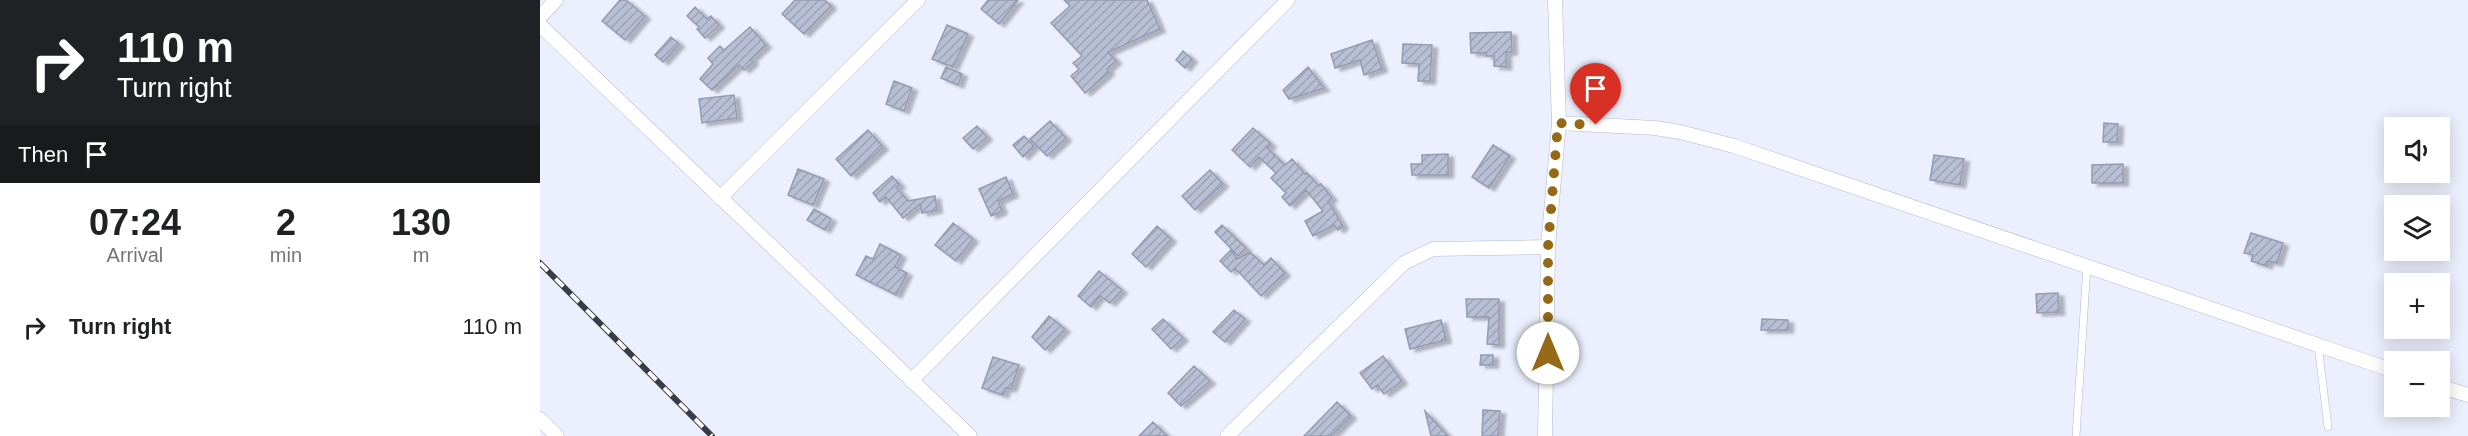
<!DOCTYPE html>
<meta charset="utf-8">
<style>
body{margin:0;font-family:Arial,sans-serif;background:#f6f6f6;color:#202124;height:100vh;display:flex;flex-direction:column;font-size:22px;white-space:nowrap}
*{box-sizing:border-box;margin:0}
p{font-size:20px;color:#757577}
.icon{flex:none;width:33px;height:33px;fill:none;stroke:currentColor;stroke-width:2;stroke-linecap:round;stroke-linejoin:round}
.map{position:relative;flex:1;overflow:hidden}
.side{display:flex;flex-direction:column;background:#fff;width:540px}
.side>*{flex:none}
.banner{background:#202124;color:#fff;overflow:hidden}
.tools{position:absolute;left:1844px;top:117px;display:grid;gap:12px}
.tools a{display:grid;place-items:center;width:66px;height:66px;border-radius:0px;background:#fff;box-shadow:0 3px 15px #0003;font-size:30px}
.pin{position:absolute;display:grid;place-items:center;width:51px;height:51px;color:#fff;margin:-62px -26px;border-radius:50% 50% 50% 0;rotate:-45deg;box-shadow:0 0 6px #0007}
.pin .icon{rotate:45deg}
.me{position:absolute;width:66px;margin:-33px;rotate:0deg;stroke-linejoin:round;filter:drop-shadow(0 0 4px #0008)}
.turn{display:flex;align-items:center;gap:21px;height:126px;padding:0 18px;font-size:27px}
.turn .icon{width:78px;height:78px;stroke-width:2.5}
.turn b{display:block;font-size:42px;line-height:51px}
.then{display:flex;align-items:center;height:57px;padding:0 18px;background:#0003;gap:12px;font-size:22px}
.eta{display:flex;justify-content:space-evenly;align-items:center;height:102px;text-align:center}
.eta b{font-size:36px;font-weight:700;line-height:42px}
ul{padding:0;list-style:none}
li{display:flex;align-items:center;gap:18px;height:84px;padding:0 18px}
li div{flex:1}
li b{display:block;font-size:22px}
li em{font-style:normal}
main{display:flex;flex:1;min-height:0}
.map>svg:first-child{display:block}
.building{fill:url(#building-hatch);stroke:#959bb1;stroke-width:1.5;filter:url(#shadow)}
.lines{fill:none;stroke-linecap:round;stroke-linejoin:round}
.lane-casing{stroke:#b2b8ce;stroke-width:8}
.street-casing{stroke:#b2b8ce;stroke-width:15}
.lane{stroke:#fff;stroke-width:7}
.street{stroke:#fff;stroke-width:14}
.rail-casing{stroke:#3a3c45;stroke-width:6}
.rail{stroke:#fefefe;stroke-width:4;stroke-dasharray:11;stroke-linecap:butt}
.route{stroke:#956916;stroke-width:10;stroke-dasharray:0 18}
</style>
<main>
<section class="side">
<div class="banner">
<div class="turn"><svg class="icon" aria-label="right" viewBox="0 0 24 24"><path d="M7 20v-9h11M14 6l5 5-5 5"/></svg><div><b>110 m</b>Turn right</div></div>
<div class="then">Then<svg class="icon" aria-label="arrive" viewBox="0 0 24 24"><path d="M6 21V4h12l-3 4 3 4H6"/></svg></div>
</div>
<div class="eta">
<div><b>07:24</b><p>Arrival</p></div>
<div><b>2</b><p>min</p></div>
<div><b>130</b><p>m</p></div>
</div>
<ul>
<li><svg class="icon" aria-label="right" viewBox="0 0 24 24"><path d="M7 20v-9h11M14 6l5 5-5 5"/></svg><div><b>Turn right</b></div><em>110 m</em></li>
</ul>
</section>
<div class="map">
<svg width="1928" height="436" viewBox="0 0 1928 436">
<defs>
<pattern id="building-hatch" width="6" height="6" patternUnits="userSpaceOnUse" patternTransform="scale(1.5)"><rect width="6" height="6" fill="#b8bed4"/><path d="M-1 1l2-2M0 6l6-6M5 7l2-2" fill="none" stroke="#9da3b6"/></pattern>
<filter id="shadow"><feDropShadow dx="5.5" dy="3" stdDeviation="1.5" flood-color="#0004"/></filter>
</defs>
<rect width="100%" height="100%" fill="#ecf0fe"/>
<path class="building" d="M80,0H86L105,16L85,40L62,21Z
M255,0H285L291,6L264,34L242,14Z
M448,0H478L459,24L441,9Z
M524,0H607L620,29L568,52L576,61L567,69L569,72L545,93L531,76L539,69L533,63L542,56L511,23L530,6Z
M155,7L167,19L171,16L179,25L165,38L157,29L159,27L147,16Z
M407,25L428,34L413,67L392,59Z
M210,27L226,45L211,59L213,62L204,70L199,65L172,90L160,79L173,64L168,58L180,46L184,50Z
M971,32L972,52H966V67L954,66V56H946V53H931L930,33Z
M131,37L139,44L123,62L115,55Z
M832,40L842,69L824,75L820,60L795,68L791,54Z
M863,44L892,45L890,81H878L879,64L862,63Z
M643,51L652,59L645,68L636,60Z
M406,67L422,74L418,85L401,78Z
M768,67L784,88L749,99L743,90Z
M354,81L372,88L364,111L346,104Z
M194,95L197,118L162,123L159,99Z
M510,121L526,138L507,156L490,139Z
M1564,123L1578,124L1577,142H1563Z
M437,126L447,137L433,149L423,138Z
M713,128L731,144L727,148L745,165L752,159L765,174L767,173L779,186L781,184L792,198L788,201L803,226L798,230L794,225L773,236L765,221L783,211L766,190L750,206L742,197L746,193L731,178L736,173L719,157L710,167L692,150Z
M328,130L343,147L311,176L296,159Z
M484,136L494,146L483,157L473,145Z
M953,145L970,156L949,188L932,177Z
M908,154V175H872L871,164H882V155Z
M1394,155L1424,159L1420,185L1390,180Z
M1583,164V183H1552V165Z
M258,169L284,179L273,205L248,195Z
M670,170L683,184L655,210L642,196Z
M352,176L360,185L356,187L368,201L395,196L397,210L382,213L380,204L363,218L346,197L340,202L333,193Z
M466,177L473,194L458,201L462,211L451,216L439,189Z
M274,209L291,219L285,230L267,220Z
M413,223L433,239L416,261L395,245Z
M682,225L706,248L698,256L675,232Z
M617,226L631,239L606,267L592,254Z
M1711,233L1743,243L1737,263L1728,261L1727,266L1711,261L1713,255L1704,253Z
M340,244L361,255L355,267L367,273L356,295L316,275L326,256L333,259Z
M691,250L697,259L710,252L724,265L731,258L745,273L721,296L695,268L691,272L680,261Z
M559,271L582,290L570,303L560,296L551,307L538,296Z
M1518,293L1519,312L1497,313L1496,294Z
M926,299H959V345L947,344L949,317H927Z
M694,310L705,319L685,342L673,332Z
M509,316L525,329L505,350L492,337Z
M623,319L643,338L631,349L612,329Z
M1222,319L1248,320V330H1221Z
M901,320L906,340L870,349L865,329Z
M941,355H953V365H940Z
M843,356L862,381L844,394L837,385L832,389L820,373Z
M453,357L479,365L471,389L465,388L463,395L442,388Z
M654,366L670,381L641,406L628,393Z
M797,402L811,416L791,436H764Z
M943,410L960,411L958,436H942Z
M885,411L908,436H891Z
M613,422L627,436H599Z"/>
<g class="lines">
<g class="lane-casing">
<path id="lane" d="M1778,345L1788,427
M1536,436L1547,265"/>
</g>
<g class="street-casing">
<path id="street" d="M0,17L16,0
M0,25L430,436
M1019,123L1115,128L1140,132L1194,146L1854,371
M180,198L378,0
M371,381L748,0
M1899,386L1928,395
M0,419L17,436
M687,436L864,263L893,249L1008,247
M1005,436L1008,247L1019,123L1015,0"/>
</g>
<use href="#lane" class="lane"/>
<use href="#street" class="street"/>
<g class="rail-casing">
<path id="rail" d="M0,263L172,436"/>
</g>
<use href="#rail" class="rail"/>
</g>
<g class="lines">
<path class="route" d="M1008,353V247L1018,123L1056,125"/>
</g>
</svg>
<div class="tools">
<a><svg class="icon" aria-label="sound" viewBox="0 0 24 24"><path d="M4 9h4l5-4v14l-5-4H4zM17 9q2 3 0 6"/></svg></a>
<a><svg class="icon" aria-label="layers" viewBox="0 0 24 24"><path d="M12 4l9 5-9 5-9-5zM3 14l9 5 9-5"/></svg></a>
<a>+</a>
<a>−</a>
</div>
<div class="pin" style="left:1056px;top:125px;background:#d93025"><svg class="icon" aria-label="arrive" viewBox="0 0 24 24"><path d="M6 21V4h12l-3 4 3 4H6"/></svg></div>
<svg class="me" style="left:1008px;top:353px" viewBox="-20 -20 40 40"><circle r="19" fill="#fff"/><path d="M0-13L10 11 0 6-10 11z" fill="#956916"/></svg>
</div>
</main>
